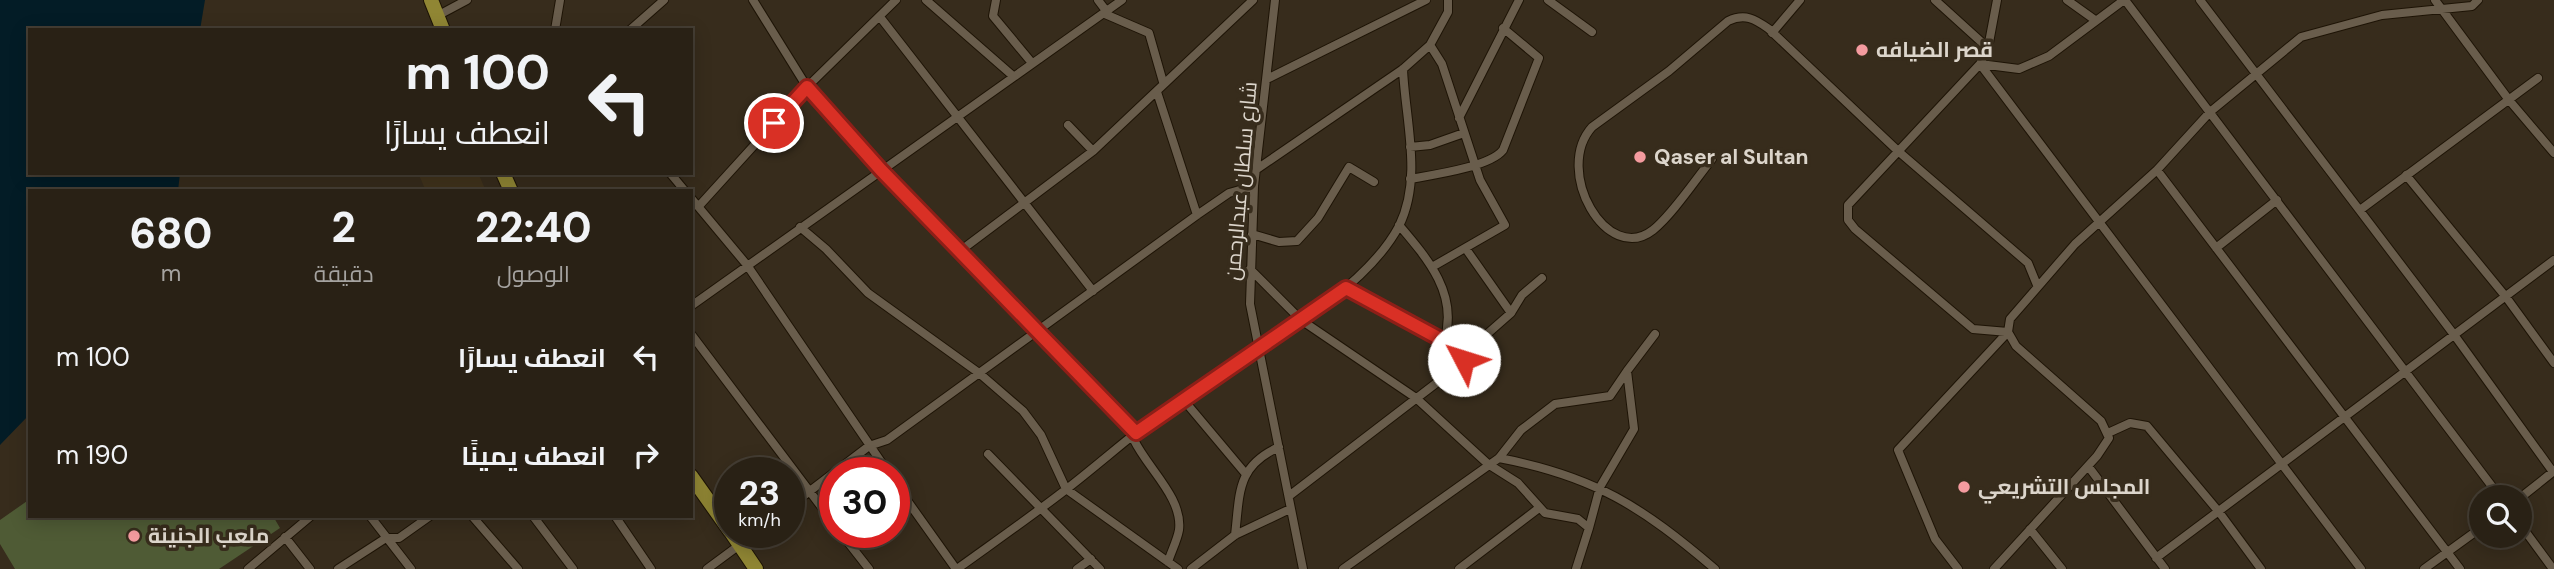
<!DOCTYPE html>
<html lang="ar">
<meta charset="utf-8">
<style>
body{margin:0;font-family:"DM Sans",Cairo,sans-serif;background:#31291e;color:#f1f3f6;direction:rtl;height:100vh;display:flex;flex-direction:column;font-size:26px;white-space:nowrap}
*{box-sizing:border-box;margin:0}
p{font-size:23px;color:#a5a3a0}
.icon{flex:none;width:38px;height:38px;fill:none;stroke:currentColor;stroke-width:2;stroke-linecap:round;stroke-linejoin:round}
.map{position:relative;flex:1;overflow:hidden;direction:ltr}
.sheet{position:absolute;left:28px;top:189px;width:665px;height:329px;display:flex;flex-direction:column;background:#292115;border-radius:0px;box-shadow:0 4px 18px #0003,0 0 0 2px #453e34;direction:rtl}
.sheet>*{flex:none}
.hud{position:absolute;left:28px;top:28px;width:665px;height:147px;border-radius:0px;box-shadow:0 4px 18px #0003,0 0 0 2px #453e34;direction:rtl;background:#292115;color:#f1f3f6;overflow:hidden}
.fabs{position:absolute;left:2469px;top:485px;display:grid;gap:14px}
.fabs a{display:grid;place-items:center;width:63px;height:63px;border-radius:50%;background:#292115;box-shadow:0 4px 18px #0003,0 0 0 2px #453e34;font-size:35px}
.speed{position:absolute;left:714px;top:457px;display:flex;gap:14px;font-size:35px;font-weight:700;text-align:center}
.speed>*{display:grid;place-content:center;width:91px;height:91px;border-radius:50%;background:#292115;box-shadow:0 4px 18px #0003,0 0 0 2px #453e34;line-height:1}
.speed small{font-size:18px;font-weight:400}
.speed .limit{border:10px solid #d22;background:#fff;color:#111}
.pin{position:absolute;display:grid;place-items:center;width:60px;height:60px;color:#fff;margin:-30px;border:4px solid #fff;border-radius:50%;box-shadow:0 2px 7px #0007}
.me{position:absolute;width:77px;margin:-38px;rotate:310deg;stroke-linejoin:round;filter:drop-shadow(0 0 5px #0008)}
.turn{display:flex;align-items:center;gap:24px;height:147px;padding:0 28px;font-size:32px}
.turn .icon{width:91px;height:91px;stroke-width:2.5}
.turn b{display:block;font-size:49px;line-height:60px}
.eta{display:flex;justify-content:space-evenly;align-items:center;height:119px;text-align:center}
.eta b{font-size:42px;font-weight:800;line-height:49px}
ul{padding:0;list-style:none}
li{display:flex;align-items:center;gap:21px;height:98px;padding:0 28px}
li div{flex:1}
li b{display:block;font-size:26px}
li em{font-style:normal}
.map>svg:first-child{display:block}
.built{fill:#41331c}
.green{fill:#4f5b35}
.water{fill:#031c26}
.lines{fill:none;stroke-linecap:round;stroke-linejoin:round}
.minor-casing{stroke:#1e1406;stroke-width:10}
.trunk-casing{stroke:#1e1406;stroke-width:16}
.minor{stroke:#695d4c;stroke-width:8}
.trunk{stroke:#908634;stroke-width:14}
.route-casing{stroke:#8d1f18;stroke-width:18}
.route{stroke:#d93025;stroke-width:12}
.poi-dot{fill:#f49b9f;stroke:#372c1c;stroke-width:2.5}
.labels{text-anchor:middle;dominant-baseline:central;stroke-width:7;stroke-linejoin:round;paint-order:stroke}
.poi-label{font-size:21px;font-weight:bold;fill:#dcd5cb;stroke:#372c1c;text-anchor:start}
.street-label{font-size:21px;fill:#dcd5cb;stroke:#372c1c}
</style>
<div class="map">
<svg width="2554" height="569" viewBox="0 0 2554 569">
<rect width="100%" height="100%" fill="#372c1c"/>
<path class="built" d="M418,173H478L486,191H426Z"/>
<path class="green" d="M30,499V516H273L280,528L219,569H15L0,544V520Z"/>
<path class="water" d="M0,0H205L200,30H30V173H180L178,191H30V414L0,445Z"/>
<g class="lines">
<g class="minor-casing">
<path id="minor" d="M753,0L807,87L881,170L1136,433L1134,440C1148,469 1183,498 1179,530C1177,541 1171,552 1168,562
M926,0L1013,76
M996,0L993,16L1032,63
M1098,0L1107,12
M1275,0L1254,186L1250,304L1303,569
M1548,0L1592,32
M1935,0L1988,48L1980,64L2361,569
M2067,0L2095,20
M2125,0L2500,497
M2200,0L2455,336L2553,472
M2435,0L2509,100L2554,153
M1105,14L1149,33L1163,82
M437,16L467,0
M880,17L1093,291
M555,30L560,0
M630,30L664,0
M1772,33L1800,0
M1430,45L1442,64L1480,180L1505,225L1432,267
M1988,48L1997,0
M1267,79L1426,0
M1157,92L1197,215
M1459,118L1519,0
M1068,125L1093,151
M1410,147L1430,145L1464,133
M1712,159C1696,179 1672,215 1653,230C1607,266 1553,171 1592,127L1669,71L1728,21C1745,13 1755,19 1769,29L1898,151L2028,263L2037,285
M1257,169L1403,69L1430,45L1448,12V0
M2157,170L2460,569
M670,173L685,191
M2406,175L2506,297L2554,363
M1410,179C1432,175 1490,167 1503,150L1539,58L1503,28
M691,198L747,265L888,472
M699,206L807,87L896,0
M2360,210L2538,78
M1399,225C1428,259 1459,295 1444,341
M800,227L826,249L868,293L979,373L1023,411L1041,435L1066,489L1178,569
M1252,234L1279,242L1297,241L1318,218L1349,167L1374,182
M2216,248L2277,200
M1466,249L1511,313
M960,251L1093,151L1253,0
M1250,269L1301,320L1416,398L1488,464L1518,483L1545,513L1578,519L1589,528L1576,569
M1346,288L1444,341L1464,360
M691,306L1122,0
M2008,332L1973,329L1855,229L1848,220V205L1980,64L2019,69L2049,56L2124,0
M691,334L835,525
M1182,398L1245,473
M2108,433L2130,423L2147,426L2219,512L2261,569
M988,454L1100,569
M1499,458C1595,476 1642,507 1715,569
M2088,466L2165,569
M894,482L956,569
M1289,496L1456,368L1478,342L1511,313L1522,295L1542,278
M2520,498L2554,471
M789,507L869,446L887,440L1197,215L1229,193L1254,186
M370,516L411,569
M472,516L518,569
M533,516L573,569
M615,516L651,569
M2520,524L2553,569
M1589,528L1600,487L1634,429L1627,371L1655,334
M2030,529L2062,569
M840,532L869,569
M1235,535C1240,494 1236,466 1279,447
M285,537L310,569
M2156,558L2554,260
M248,569L311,516
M338,569L386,538H399L430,516
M707,569L757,532
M957,569C993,543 1029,518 1064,491C1103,461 1140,427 1181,399C1246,353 1361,298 1399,226C1423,178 1405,119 1403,69
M1077,569L1091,559
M1191,569L1235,535L1290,509
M1343,569L1499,458L1521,430L1555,404L1610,396L1627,371
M1459,569L1539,508
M1958,569L1935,539L1898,450L2008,332L2010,319L2075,244L2157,170L2210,112L2301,37L2382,15L2472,6L2478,0
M1994,569L2097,456L2109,438L2101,421L2016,346L2008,332
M2424,569L2482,527"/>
</g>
<g class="trunk-casing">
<path id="trunk" d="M431,0L443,30
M503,173L511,191
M691,476L730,531
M731,532L756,569"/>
</g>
<use href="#minor" class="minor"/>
<use href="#trunk" class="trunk"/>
</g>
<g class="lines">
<g class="route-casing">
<path id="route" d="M774,123L807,87L881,170L1136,433L1346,288L1444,341L1464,360"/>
</g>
<use href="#route" class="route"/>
</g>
<g class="poi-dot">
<circle cx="1862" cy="50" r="7"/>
<circle cx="1640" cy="157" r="7"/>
<circle cx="1964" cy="487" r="7"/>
<circle cx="134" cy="536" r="7"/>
</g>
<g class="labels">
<g class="poi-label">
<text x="1876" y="50">قصر الضيافه</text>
<text x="1654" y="157">Qaser al Sultan</text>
<text x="1978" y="487">المجلس التشريعي</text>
<text x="148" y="536">ملعب الجنينة</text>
</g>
<g class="street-label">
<text transform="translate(1241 181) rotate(-85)">شارع سلطان عبدالرحمن</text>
</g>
</g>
</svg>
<div class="fabs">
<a><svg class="icon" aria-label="search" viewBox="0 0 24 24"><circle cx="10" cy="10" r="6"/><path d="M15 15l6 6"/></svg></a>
</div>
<div class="speed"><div>23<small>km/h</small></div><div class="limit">30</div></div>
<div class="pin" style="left:774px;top:123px;background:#d93025"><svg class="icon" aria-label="arrive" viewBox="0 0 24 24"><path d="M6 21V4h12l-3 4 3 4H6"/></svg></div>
<svg class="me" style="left:1464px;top:360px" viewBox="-20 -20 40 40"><circle r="19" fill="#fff"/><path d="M0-13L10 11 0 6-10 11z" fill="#d93025"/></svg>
<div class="hud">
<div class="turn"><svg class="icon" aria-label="left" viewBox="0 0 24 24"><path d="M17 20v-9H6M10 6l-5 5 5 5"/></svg><div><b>100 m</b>انعطف يسارًا</div></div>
</div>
<section class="sheet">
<div class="eta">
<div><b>22:40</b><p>الوصول</p></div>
<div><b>2</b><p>دقيقة</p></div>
<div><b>680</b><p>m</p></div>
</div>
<ul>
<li><svg class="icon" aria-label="left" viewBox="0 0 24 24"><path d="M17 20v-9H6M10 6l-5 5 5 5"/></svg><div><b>انعطف يسارًا</b></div><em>100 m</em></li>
<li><svg class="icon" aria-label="right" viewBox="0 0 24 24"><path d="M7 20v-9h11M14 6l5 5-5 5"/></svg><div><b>انعطف يمينًا</b></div><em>190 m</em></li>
</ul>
</section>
</div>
